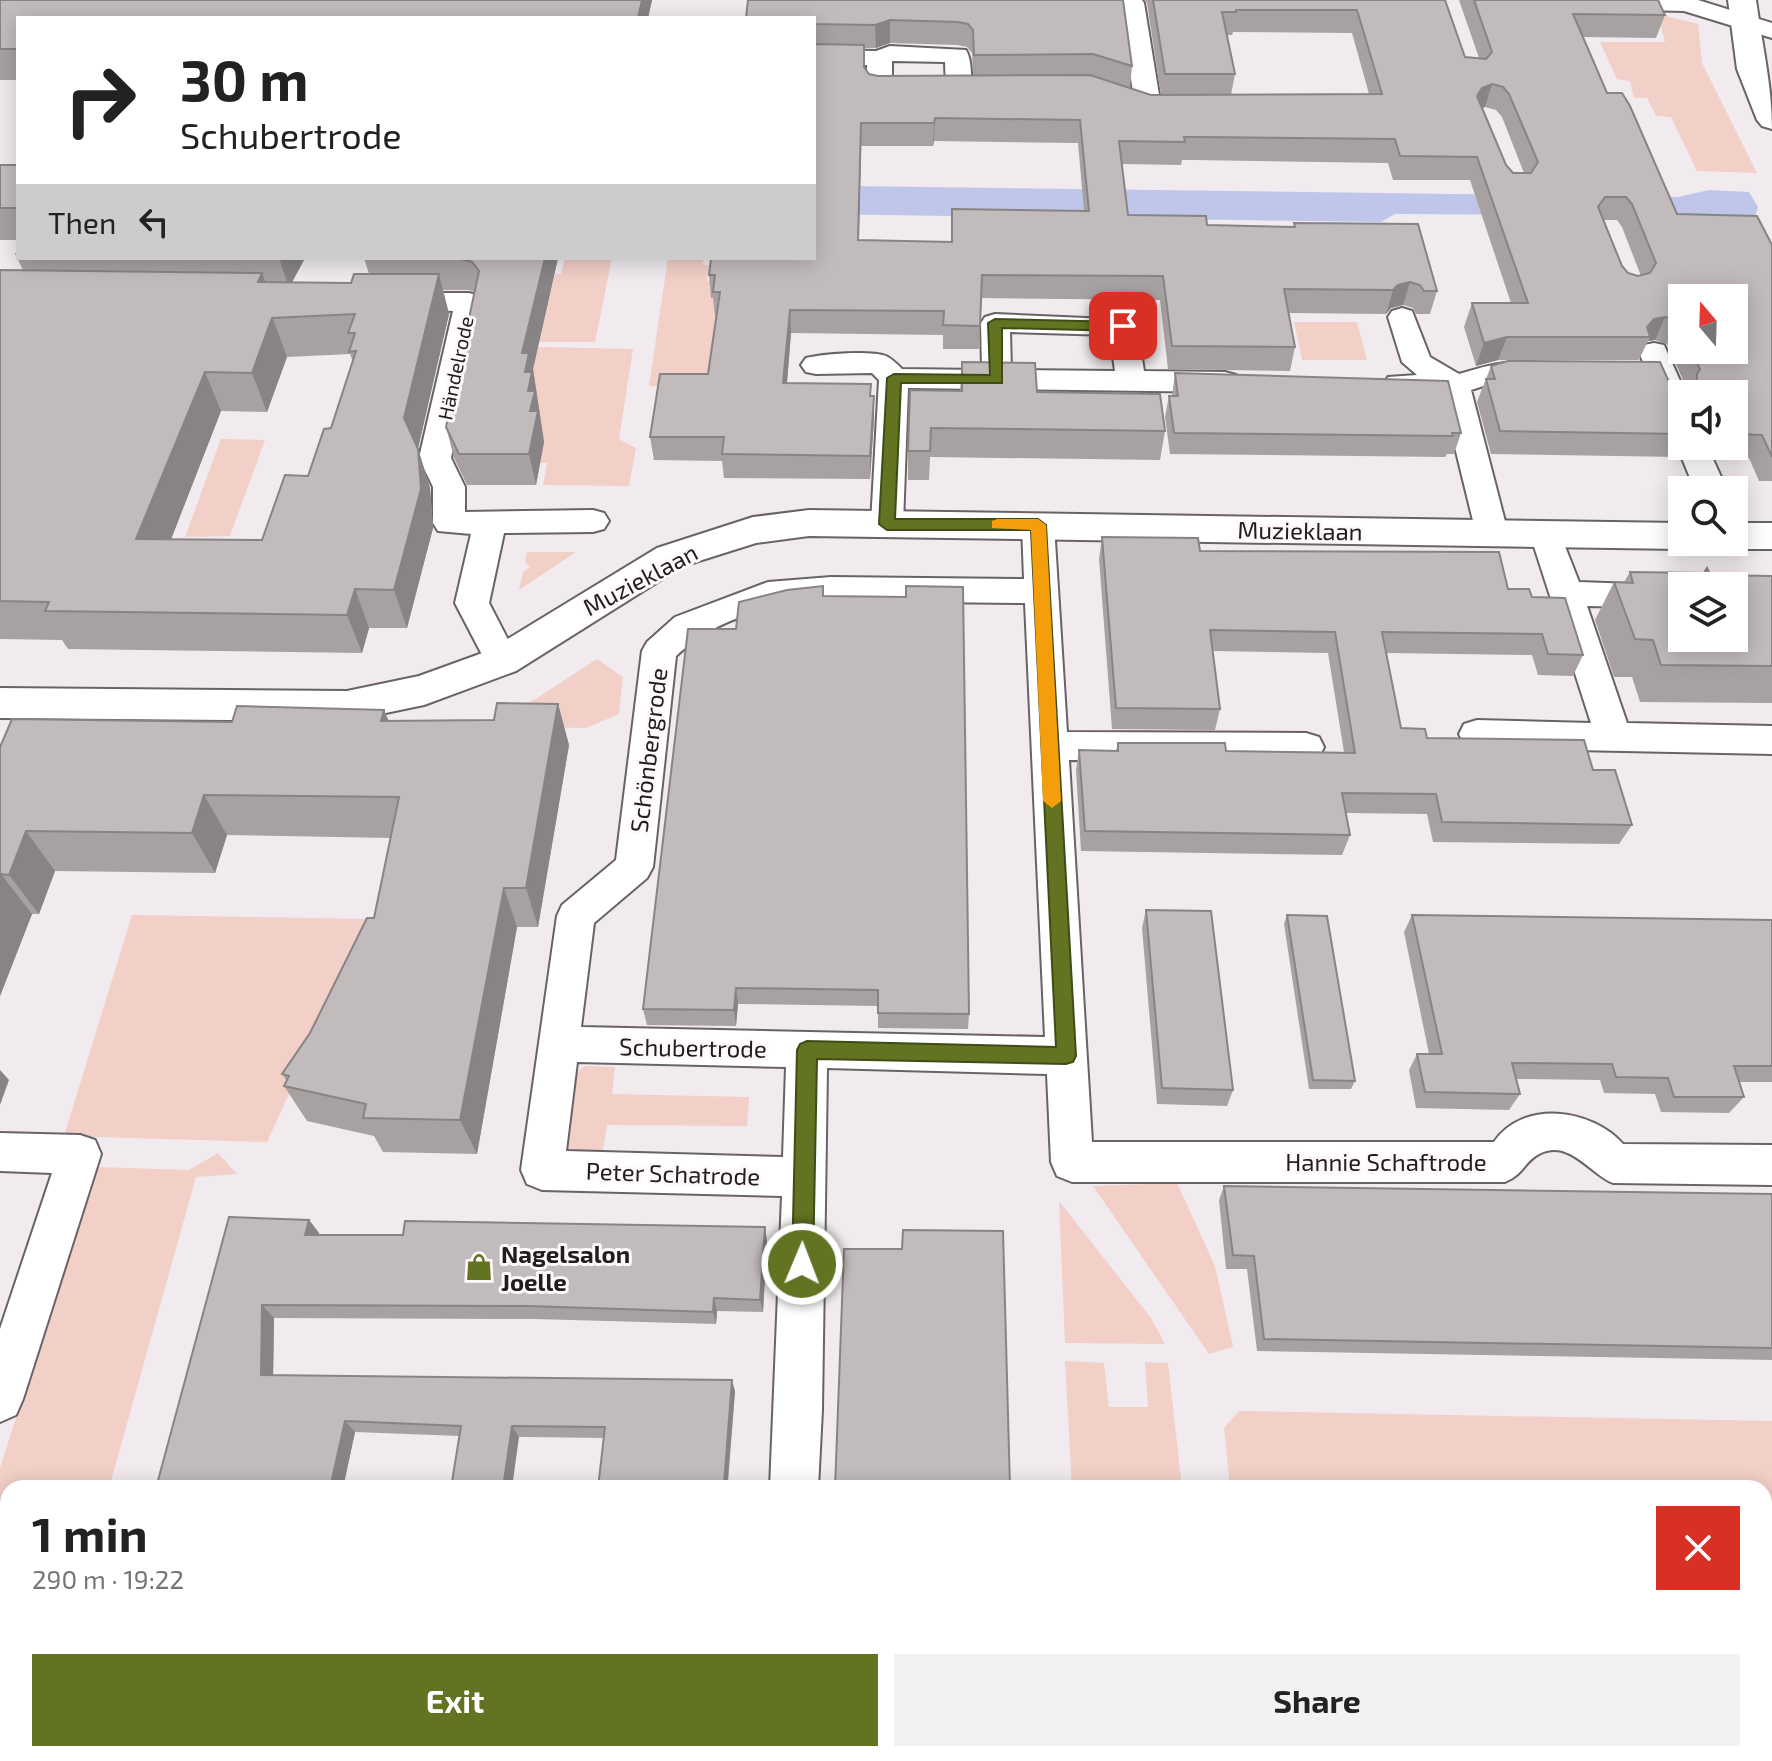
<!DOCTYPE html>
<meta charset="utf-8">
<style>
body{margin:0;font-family:"Exo 2",sans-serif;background:#f2f2f2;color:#222;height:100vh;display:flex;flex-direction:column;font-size:30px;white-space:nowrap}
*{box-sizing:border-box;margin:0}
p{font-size:26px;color:#767676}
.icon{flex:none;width:44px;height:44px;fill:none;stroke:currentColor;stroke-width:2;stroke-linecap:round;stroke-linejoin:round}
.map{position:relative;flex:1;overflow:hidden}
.drawer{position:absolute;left:0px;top:1480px;width:1772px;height:282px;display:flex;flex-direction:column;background:#fff;border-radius:24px 24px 0 0;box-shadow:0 4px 20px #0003}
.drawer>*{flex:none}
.banner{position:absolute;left:16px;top:16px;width:800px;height:244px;border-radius:0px;box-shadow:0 4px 20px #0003;background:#fff;color:#222;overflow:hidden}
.needle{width:52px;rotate:341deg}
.fabs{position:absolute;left:1668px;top:284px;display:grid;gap:16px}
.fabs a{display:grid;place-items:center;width:80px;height:80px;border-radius:0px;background:#fff;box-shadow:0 4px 20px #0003;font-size:40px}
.pin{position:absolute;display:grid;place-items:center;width:68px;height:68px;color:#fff;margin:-34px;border-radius:16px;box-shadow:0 4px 12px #0006}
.me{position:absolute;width:88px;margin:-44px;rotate:1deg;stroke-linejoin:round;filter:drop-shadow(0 0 6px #0008)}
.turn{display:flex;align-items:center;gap:28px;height:168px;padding:0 32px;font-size:36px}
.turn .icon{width:104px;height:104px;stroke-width:2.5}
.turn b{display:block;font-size:56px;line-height:68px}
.then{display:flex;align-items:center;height:76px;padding:0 32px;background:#0003;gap:16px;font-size:30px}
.round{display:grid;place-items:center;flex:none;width:84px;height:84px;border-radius:0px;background:#f2f2f2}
.headline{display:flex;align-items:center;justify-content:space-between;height:136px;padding:0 32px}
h1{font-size:48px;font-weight:700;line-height:60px}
.primary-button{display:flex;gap:16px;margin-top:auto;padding:16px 32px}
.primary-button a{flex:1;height:92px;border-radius:0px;background:#627422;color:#fff;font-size:32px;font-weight:700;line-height:92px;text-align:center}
.primary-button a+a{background:#f2f2f2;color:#222}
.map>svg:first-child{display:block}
.green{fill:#f2cfc7}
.water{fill:#c0c6ea}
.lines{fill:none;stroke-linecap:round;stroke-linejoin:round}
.minor-casing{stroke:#686367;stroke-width:4}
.tertiary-casing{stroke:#686367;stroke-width:4}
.minor{fill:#fff;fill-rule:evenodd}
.tertiary{fill:#fff;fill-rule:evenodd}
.wall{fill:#a7a1a2;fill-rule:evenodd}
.shaded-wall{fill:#888384}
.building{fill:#c2bbbc;stroke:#888384;stroke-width:2;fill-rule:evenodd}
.route{fill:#627422;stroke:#404b16;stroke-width:2}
.slow{fill:#f59e0b}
.labels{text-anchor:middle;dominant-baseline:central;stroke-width:6;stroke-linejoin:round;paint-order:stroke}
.far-street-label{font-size:20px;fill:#1f1d1e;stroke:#fef8fc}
.street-label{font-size:24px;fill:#1f1d1e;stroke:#fef8fc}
.poi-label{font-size:24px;font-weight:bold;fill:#1f1d1e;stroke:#fef8fc;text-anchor:start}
</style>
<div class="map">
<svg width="1772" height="1761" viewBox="0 0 1772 1761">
<rect width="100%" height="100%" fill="#f1ebef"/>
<path class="green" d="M1658,14L1698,24L1702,63L1757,173L1697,171L1671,117L1656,116L1647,98H1634L1630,81L1617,79L1600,42H1665Z
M565,258H612L595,342H526L545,291L551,290L555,274H561Z
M668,258H704L703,265H709L707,281L713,282L718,298L715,315L722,316L727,388L649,386Z
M1294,322H1357L1367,360H1302Z
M538,347L633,349L619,439L636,448L629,486L543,485L547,463H540L544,443L529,384Z
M221,439L265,440L230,536L185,537Z
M527,552H576L519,590L523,572L530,567L525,562Z
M597,659L623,677L619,714L586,728L479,726L534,700Z
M132,915L369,919L267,1142L64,1136Z
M585,1066L615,1067L612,1094L749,1097L747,1126L607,1125L602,1156L571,1155L564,1146L574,1074Z
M218,1153L237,1174L196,1177L109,1488H8V1754H35L33,1761H0V1468L96,1167L189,1170Z
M1177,1183L1215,1266L1233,1347L1209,1354L1093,1186Z
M1059,1201L1151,1318L1165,1344L1065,1343Z
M1065,1361L1104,1363L1109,1407H1148L1145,1362L1168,1363L1182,1488H1072Z
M1239,1411L1772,1421V1761H1221L1222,1754H1764V1488H1230L1224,1428Z
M1085,1754H1178V1761H1086Z"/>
<path class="water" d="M850,186L1678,197L1709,190L1749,192L1758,207L1755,216L1395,214L1381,222L814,214Z"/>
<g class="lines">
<g class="minor-casing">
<path id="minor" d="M1114,0H1142L1144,3L1161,107L1157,112H1139L1135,107L1121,7Z
M1499,0H1698L1772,23V38L1684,11L1511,7L1503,5Z
M890,46L966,50C972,60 973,85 967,95H949L946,90L945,62L892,61V82L924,84L927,89L924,94H870L867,89V65L814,64V50L876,51Z
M397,293H469L479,296L483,302L451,458L465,487V512L593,510L604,513L609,521L604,529L593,532L504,533L489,603L519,661L514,670L502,674L490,670L455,603L471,534L438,531L433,523V487L419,458L453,311L387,308L383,302L387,296Z
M1402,308L1412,311L1430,357L1459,374C1488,365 1518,357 1549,365L1554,372L1549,379L1499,381L1471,390L1508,533L1503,541L1492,544L1481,541L1476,533L1442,394L1388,391L1384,384L1388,377L1417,375L1402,362L1388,317L1392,311Z
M995,314L1133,320L1137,326L1144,371L1225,372L1236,375L1240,382L1236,389L1225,392L908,388L903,524L898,532L887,535L876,532L871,524L879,380L872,373L816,374L806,372L801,365L806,358C822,354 870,350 886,356C892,359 897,364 902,369L982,370L981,323L985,317ZM1010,332L1110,335L1115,371L1011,370Z
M1654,343L1664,345L1686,394H1682V431L1671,428L1667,421L1639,352L1644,345Z
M1682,439V446H1707L1727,490H1695L1677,446Z
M1038,514L1049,517L1054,525L1067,732L1306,733L1319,737L1324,747L1319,757L1306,761L1069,760L1092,1142H1494C1523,1099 1592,1109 1623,1144L1772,1145V1185L1613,1183C1590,1174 1569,1138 1539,1154C1524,1162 1524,1174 1505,1182H1072L1057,1176L1051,1162L1047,1074L827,1068L822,1410L818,1488H770L782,1196L542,1190L527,1184L521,1170L557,916L562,905L616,860L642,651L647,642L675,617L768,582L831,577L1024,579L1022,525L1027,517ZM831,601L1025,603L1045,1037L581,1027L594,923L647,878L653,867L676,656C722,614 771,606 831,601ZM577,1062L786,1067L783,1157L566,1151Z
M1546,523L1557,526L1579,582L1689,586H1682V608L1587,606L1627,723L1772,726V754L1477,748L1464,744L1459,734L1464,724L1477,720L1591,723L1530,534L1535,526Z
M0,1133L80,1135L95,1140L101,1154L23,1399L16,1415L0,1422V1329L52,1173L0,1171Z
M365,1754H417L416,1761H364Z
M755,1754H822L819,1761H758Z"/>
</g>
<g class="tertiary-casing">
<path id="tertiary" d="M1728,0H1756C1762,44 1772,85 1772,129L1762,126L1757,120L1737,69Z
M809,510L1682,523V542H1697L1682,549L809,536L756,543L683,566L516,671L424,705L347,721L0,718V688L347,691L419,676L488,651L657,548L753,517Z
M1734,523H1772V549H1734L1721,545L1719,542H1734Z"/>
</g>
<use href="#minor" class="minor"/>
<use href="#tertiary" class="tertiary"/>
</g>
<path class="wall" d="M0,0H652L648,18H18V80H0Z
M1123,0L1132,66L1130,88L1151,95H1161L1147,3L1145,0H1445L1465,57L1479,58L1459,0H1658L1665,15L1656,38L1583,37L1607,93L1677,214L1772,245V481H1759L1749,458H1716L1709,446H1734V394H1686L1688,391L1667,344L1655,340L1648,341L1639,360H1498L1476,366L1464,327L1472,303H1511L1470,180H1393L1388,163L1193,160H1182L1181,165L1122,164L1128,215L1207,225L1294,227V223L1437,291L1430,314H1416L1413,308L1403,305L1391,308L1386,314L1289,313L1295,347L1290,371L1168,369L1160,300L981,298L979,349H943V335L791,333L787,383L871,396L874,419L870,479L724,478L722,461L654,460L650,437L708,374L716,316H715L713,298H711L709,275L814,258V18ZM1233,32L1352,33L1369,94L1231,95L1235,74L1227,35H1232ZM890,43L957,45L967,47L972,53L973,75L878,76L869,74L864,67V48H876ZM1485,107L1496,110L1502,117L1524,173H1513L1506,165L1482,108ZM934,141L1078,143L1084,211L952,209L951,242L859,240L861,146H933ZM1604,220H1617L1622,227L1641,276H1638L1628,273L1622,266ZM1682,298L1734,350H1682Z
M0,165H18V240H0Z
M18,248V258H305L292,282L351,283L369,274L364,258H558L533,369L544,442L536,485H467L454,458L446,427L474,292L469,290H443L449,314L418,448L430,488L433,528L407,628H369L362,653L68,649L62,640L0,639V270H23L15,254ZM350,354L353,362L331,428L308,476L262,540L171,539L221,411L267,412L287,357Z
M962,362L1037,392L1165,431L1160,460L930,457L929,480H908V451L960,391Z
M1491,366L1682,406V446H1684L1678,457L1491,454L1477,402Z
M1175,373L1461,433L1454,454H1447L1445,457L1170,454L1165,417L1169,396H1172Z
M1102,537L1200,551L1508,589L1532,597L1583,655L1573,676L1538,675L1532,655L1386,653L1401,728L1427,738L1593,770L1632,825L1619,844L1433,842L1427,814L1345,813L1350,835L1342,855L1081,851L1076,770L1079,750L1116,751L1118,743L1226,751L1344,752L1328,653L1213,651L1220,709L1215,730L1112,729L1099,559Z
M1630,572L1772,576V703L1640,702L1632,677H1614L1595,620L1614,582H1624Z
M823,586L824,596L969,1014L968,1029L878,1028V1006L738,1004L736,1026L647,1025L643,1009L736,629Z
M558,704L569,745L538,927H517L477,1154L383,1152L374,1136L307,1121L284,1086L287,1081L282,1074L310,1033L374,918L391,838L227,835L215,873L55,871L39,914H32L0,996V747L232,722L384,710L389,721L494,720Z
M1146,910L1233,1090L1227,1106L1157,1104L1142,928Z
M1287,915L1355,1081L1351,1089H1309L1284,924Z
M1412,915L1772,920V1082H1739L1744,1097L1729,1113L1661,1112L1655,1094L1604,1093L1600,1080L1516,1079L1520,1094L1509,1110L1416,1108L1409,1070L1417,1054H1429L1404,932Z
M1224,1186L1772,1194V1360L1257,1351L1247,1269H1226L1219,1200Z
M309,1220L319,1233V1235L767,1241L763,1312L717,1311L716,1324L535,1319L274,1318L273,1375L735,1391L728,1484L748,1485L749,1488H598L604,1438L460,1436L355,1432L343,1488H156Z"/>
<path class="shaded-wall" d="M642,0H652L648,18H638Z
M890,20V43L876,48L875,25Z
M1492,84L1485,107L1475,111L1477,96L1482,88Z
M935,118L934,141L933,146L934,123Z
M861,123V146L858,264V240Z
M279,258H305L289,288Z
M545,258H558L533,369L544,442L536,485L529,454L530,411L522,353Z
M262,273L277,312L273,319L287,357L267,412L252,373L258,282Z
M439,274L449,314L416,457L404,418Z
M1410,282L1403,305L1391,308L1386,314L1393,290L1398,285Z
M790,310L791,333L785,406L783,383Z
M1665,317L1655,340L1648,341L1650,337L1647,327L1654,319Z
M1507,337L1498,360L1476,366L1484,343Z
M205,372L221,411L156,578L136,539Z
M874,396V419L870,479V456Z
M418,449L430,488L433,528L407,628L394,590Z
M355,589L369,628L362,653L347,615Z
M558,704L569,745L538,927L526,888Z
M384,710L400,751L381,721Z
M204,795L227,835L215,873L192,833Z
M26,831L55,871L39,914L9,875Z
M1,874L32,914L0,996V877Z
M504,888L517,927L477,1154L460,1120Z
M736,988L738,1004L736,1026L734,1010Z
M0,1070L9,1080L0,1105Z
M309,1220L319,1233L315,1249L305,1235Z
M765,1227L767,1241L763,1312L760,1300Z
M714,1298L717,1311L716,1324L713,1312Z
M262,1305L274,1318L273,1386L261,1375Z
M732,1380L735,1391L727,1488L724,1484Z
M345,1421L355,1432L343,1488H330Z
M512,1426L519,1437L512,1488H503Z
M182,1754H198L197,1761H181Z"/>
<path class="building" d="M0,0H642L638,18H18V49H0Z
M748,0H1123L1132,66L1093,54L974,55L973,30L968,24L958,22L890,20L875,25L814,24V18H746Z
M1153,0H1445L1465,57L1486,59L1492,52L1474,0H1658L1665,15L1573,14L1607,93H1622L1630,106L1677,214L1757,216L1772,245V457L1762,435L1734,434V394H1696L1697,374L1700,369L1691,350H1734V298H1682V330L1678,320L1665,317L1654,319L1647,327L1650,337H1507L1484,343L1472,303H1528L1477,157L1400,156L1395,139L1197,137H1184L1185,142L1119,141L1128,215L1206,216L1207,225L1295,227L1294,223L1418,224L1437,291H1424L1420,285L1410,282L1398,285L1393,290L1284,289L1295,347L1172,346L1163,276L982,275L980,326L943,325L944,311L790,310L783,383L871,384L870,396H874L870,456L722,454L724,437H650L660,374H708L720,292H713L715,275H709L711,258H814V44L864,45V67L869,74L878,76L1090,75L1151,95L1382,94L1357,10H1236V12H1222L1235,74H1165ZM1492,84L1503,87L1509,94L1538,162L1531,173H1513L1506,165L1477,96L1482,88ZM935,118L1080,120L1089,211L952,209V242L858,240L861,123H934ZM1605,197H1626L1632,204L1656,263L1650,273L1638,276L1628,273L1622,266L1598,207Z
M0,165H18V208H0Z
M396,258H545L522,353H529L525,372H532L528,391H535L530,411H538L529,454H459L446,427L479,271L472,262L461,259Z
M0,270L262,273L258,282L351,283L354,274H439L404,418L418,449L421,489L394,590L355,589L347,615L45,611L49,602L0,601ZM355,314L348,333H355L349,352L356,351L331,428L324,429L308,476L285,475L262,540L136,539L205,372L252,373L272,318Z
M1508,361L1660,362L1680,406H1682V434L1500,431L1486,379H1495L1491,366Z
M962,362L1035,363L1037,392L1160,394L1165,431L931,428L930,451H908L910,390L962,391Z
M1175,373L1448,381L1461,433H1452L1453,436L1174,433L1169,396H1178Z
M1102,537L1198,538L1200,551L1499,552L1508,589H1529L1532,597L1565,598L1583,655L1548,654L1542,634L1382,632L1401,728L1425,729L1427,738L1584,740L1593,770H1615L1632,825L1442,822L1436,794L1342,793L1350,835L1085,831L1079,750L1118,751V743H1225L1226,751L1355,753L1335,632L1210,630L1220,709L1116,708Z
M1707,568L1710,575L1772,576V666L1661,665L1653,640L1635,639L1614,582L1633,583L1630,572L1704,573ZM1682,586H1734V638H1682Z
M823,586V596L906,597V586L963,587L969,1014L878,1013V990L736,988L734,1010L643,1009L688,629H736L739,602L787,590Z
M497,703L558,704L526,888H504L460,1120L363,1118L366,1104L284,1086L289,1076L282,1074L310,1033L367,918H374L399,797L204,795L192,833L26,831L9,875L1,874L0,877V747L12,719L232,722L237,706L384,710L381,721L494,720Z
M1146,910L1211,911L1233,1090L1162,1088Z
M1287,915L1327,916L1355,1081L1313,1080Z
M1412,915L1772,920V1066H1734L1744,1097H1674L1668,1078L1616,1077L1612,1064L1512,1063L1520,1094L1425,1092L1417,1054H1442Z
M1224,1186L1772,1194V1348L1264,1339L1254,1256L1233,1255Z
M229,1217L309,1220L305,1235H403L405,1221L765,1227L760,1300L714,1298L713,1312L528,1306L262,1305L261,1375L732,1380L724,1484L748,1485V1488H598L605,1427L512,1426L503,1488H451L461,1426L345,1421L330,1488H156Z
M903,1230L1003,1231L1010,1488H835L844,1249H902Z
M85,1754H182L181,1761H83Z
M826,1754H1016L1017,1761H826Z"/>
<path class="route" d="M995,319L1123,322L1130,326L1123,331L1002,328V383H901L895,519H1038L1046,525L1076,1056L1073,1062L1066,1064L817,1059L813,1264L810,1272L802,1275L795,1272L792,1264L797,1050L800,1044L807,1041L1056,1047L1031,530H887L879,524L887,378L894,374L990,375L988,323Z"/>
<path class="slow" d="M997,519H1038L1046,525L1061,801L1052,808L1043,801L1031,530L992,528V521Z"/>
<defs>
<g id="shop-bare" transform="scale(2.16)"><path d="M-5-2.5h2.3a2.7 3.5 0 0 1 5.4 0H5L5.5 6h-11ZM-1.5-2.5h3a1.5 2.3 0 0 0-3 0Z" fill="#627422" stroke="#fef8fc" stroke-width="2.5" paint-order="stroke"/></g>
</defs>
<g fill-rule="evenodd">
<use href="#shop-bare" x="479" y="1267"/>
</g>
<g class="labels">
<g class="far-street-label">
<text transform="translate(455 368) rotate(-78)">Händelrode</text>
</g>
<g class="street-label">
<text transform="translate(1300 530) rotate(1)">Muzieklaan</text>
<text transform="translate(640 579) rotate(-28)">Muzieklaan</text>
<text transform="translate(648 750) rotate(-83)">Schönbergrode</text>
<text transform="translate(693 1047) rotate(1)">Schubertrode</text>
<text x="1386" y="1161">Hannie Schaftrode</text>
<text transform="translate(673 1173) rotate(2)">Peter Schatrode</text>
</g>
<g class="poi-label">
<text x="501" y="1253">Nagelsalon<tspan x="501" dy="28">Joelle</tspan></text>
</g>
</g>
</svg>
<div class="fabs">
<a><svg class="needle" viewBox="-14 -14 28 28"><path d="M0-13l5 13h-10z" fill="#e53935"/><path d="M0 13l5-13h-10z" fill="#767676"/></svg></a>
<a><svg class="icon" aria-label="sound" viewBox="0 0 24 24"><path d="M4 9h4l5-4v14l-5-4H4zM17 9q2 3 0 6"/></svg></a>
<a><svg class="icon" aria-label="search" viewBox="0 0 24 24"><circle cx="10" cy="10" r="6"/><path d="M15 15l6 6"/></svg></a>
<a><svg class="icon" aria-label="layers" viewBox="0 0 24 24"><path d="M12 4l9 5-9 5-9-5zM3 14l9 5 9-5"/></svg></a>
</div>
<div class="pin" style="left:1123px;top:326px;background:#d93025"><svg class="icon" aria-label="arrive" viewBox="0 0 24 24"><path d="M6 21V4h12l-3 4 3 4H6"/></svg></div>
<svg class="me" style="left:802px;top:1264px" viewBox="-20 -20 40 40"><circle r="17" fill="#627422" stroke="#fff" stroke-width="3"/><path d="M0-11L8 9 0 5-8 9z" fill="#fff"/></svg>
<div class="banner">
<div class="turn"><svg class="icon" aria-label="right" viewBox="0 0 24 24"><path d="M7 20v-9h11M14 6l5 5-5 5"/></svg><div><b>30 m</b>Schubertrode</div></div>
<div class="then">Then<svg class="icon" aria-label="left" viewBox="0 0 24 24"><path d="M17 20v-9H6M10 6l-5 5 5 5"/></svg></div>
</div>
<section class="drawer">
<div class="headline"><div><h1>1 min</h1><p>290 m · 19:22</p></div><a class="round" style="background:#d93025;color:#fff"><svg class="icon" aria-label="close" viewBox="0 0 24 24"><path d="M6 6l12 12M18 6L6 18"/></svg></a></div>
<div class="primary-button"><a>Exit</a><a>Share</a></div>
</section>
</div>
